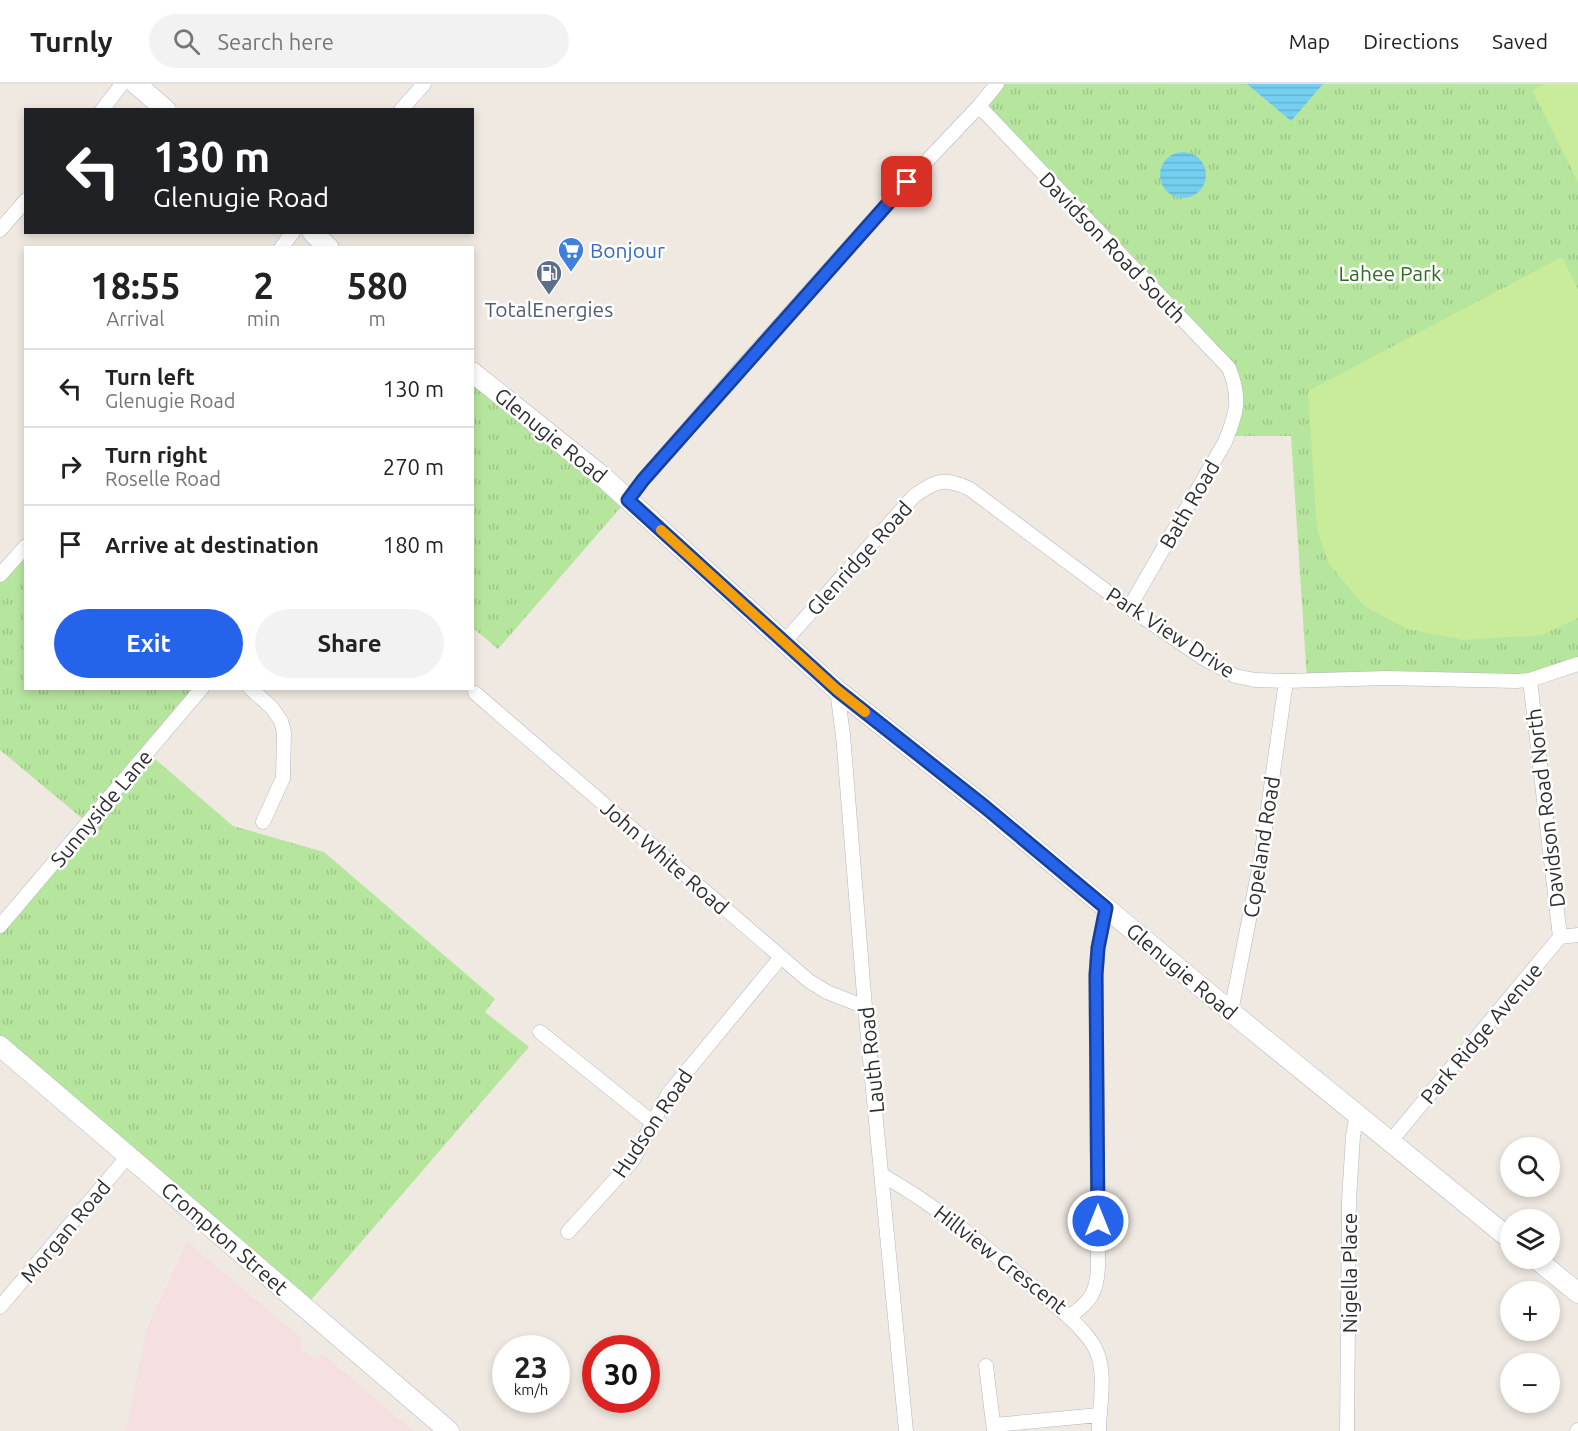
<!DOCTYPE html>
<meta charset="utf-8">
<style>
body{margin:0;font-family:Ubuntu,sans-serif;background:#f2f2f2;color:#222;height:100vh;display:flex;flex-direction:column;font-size:22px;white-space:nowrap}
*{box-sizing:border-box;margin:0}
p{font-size:20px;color:#767676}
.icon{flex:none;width:33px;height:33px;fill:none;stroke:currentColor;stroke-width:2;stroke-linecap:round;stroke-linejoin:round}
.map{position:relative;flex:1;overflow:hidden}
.drawer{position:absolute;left:24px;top:162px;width:450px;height:444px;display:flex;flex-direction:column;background:#fff;border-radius:0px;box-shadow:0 3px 9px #0003}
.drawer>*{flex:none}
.banner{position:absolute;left:24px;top:24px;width:450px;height:126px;border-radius:0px;box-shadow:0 3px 9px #0003;background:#202124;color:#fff;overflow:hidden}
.buttons{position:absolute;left:1500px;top:1053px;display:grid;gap:12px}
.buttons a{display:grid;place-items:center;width:60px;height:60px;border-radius:50%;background:#fff;box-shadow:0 3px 9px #0003;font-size:30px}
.speed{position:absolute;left:492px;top:1251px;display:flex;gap:12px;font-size:30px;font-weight:700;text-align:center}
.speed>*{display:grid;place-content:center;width:78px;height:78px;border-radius:50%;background:#fff;box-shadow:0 3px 9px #0003;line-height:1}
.speed small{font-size:15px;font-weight:400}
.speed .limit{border:9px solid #d22;background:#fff;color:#111}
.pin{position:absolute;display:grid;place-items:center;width:51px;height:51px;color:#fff;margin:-26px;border-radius:12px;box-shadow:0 3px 9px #0006}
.me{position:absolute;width:66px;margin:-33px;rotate:0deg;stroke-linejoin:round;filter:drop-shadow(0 0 4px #0008)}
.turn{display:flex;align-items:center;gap:21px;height:126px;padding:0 30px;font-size:27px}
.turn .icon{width:78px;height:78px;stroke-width:2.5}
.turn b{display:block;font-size:42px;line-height:51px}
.eta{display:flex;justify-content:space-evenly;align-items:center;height:102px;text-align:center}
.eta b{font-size:36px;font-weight:700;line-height:42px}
.primary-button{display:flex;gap:12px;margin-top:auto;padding:12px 30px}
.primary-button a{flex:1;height:69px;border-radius:36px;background:#2563eb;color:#fff;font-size:24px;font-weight:700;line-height:69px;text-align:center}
.primary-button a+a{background:#f2f2f2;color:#222}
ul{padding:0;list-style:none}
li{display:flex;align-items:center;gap:18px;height:78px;padding:0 30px;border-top:2px solid #e0e0e0}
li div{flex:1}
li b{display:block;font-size:22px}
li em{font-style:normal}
header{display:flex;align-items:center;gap:36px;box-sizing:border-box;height:84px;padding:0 30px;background:#fff;border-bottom:2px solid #e0e0e0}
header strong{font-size:28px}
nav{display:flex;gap:33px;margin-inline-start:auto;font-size:21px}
.search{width:420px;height:54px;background:#f2f2f2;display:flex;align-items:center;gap:15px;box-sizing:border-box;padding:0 21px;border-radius:33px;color:#767676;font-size:22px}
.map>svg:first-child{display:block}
.medical{fill:#f5dfe0}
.grass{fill:url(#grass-tufts)}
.pitch{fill:#c9ec9a}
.water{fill:url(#water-rules)}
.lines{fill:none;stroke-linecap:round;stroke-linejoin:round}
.street-casing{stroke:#b4b7c1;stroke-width:15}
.secondary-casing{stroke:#b4b7c1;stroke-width:21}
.street{stroke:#fff;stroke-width:14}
.secondary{stroke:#fff;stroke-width:20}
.route-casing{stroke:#184099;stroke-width:15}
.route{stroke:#2563eb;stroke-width:10}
.slow{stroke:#f59e0b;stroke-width:10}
.labels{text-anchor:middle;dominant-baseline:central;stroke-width:5;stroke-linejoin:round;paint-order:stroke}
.street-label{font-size:21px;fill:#2e2e2e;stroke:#fff}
.shop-label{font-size:21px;fill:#366cbe;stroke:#fff;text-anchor:start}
.park-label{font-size:21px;fill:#2c6e1b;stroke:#fff}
.service-label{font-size:21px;fill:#4e5e75;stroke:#fff}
</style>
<header>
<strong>Turnly</strong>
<div class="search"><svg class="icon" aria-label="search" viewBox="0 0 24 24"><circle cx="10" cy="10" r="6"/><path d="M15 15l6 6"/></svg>Search here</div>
<nav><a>Map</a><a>Directions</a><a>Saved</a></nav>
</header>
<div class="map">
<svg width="1578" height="1347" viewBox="0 0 1578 1347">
<defs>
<pattern id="grass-tufts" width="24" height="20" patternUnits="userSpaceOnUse" patternTransform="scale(1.5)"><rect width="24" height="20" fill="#b6e59e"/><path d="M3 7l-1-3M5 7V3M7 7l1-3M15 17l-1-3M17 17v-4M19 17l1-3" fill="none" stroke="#9dc588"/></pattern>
<pattern id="water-rules" width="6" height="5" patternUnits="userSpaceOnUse" patternTransform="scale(1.5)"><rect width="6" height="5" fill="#75cff0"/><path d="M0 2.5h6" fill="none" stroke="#66b2ce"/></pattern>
</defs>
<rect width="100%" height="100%" fill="#efe9e1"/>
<path class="medical" d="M187,1158L302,1255L300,1265L313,1274L321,1271L326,1273L413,1347H126L147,1244Z"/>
<path class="grass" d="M996,0H1578V580L1530,595L1307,596L1291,352H1226L1232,339L1228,285L978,22Z
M472,287L628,415L498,565L473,544Z
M25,463L26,604L201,605L148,669L233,742L324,768L495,915L485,928L529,963L306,1222L0,961V842L89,740L0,666V493Z"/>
<path class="pitch" d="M1544,0H1578V98L1532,6Z
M1562,173L1578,205V534L1542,551L1463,556L1407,545L1364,522L1329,480L1317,446L1308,307Z"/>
<path class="water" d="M1247,0H1323L1291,37Z
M1160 91a23 23 0 1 1 46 0a23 23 0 1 1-46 0Z"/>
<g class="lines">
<g class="street-casing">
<path id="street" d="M979,22L1229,284C1241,314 1237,329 1225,358L1129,524
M102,26L122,0
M401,26L424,0
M0,146L26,116
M281,164L293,148
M628,416L643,396L739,286L907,98L979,22L997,0
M0,491L26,462
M784,558L914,412C936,396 945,393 970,405L1129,524L1203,574L1235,592L1255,596L1286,597L1387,594L1516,597L1530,596L1578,580
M1530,596L1560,853
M250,604L272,624L281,637L284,648L283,694L263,738
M837,606L843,651L865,923L906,1347
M475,609L809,897L827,908L865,923
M0,842L202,604
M1231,928L1261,774L1286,597
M540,948L652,1038
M1390,1058L1560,853L1578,851
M882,1091C950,1129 1009,1183 1069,1233C1091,1217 1097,1209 1098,1182L1096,891L1098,864L1106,824
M568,1148L633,1076L668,1010L781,873
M0,1223L129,1071
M1069,1233C1079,1243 1090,1253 1096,1266C1107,1290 1099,1322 1099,1347
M986,1282L994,1347
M994,1341L1099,1331
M1347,1347L1349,1116L1353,1052L1357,1030
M1577,1347L1578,1346"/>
</g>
<g class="secondary-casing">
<path id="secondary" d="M136,0L166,26
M312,148L329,164
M472,288L602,392L837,606L985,723L1231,928L1510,1155
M0,962L449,1347
M1535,1174L1578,1209"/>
</g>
<use href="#street" class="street"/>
<use href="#secondary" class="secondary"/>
</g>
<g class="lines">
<g class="route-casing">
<path id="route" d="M907,98L643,396L628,416L837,606L985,723L1106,824L1098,864L1096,891L1098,1137"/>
</g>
<use href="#route" class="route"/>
<path class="slow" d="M661,446L837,606L865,628"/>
</g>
<defs>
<g id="supermarket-pin" transform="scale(1.35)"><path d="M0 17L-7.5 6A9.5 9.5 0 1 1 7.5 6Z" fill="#3f7fe0" stroke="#fff"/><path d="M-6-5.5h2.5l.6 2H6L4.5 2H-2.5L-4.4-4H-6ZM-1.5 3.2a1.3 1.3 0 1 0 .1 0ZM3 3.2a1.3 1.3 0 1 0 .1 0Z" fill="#fff"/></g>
<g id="fuel-pin" transform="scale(1.35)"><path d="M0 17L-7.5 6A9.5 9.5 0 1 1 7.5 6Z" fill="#5c6f8a" stroke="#fff"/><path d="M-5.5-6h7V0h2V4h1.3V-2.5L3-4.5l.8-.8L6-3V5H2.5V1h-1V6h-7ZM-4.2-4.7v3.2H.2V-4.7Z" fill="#fff"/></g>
</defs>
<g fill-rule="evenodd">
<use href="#supermarket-pin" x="571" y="166"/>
<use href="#fuel-pin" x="549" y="189"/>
</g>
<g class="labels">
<g class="street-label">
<text transform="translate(1113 163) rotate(46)">Davidson Road South</text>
<text transform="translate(551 351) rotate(39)">Glenugie Road</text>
<text transform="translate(1189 420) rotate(-60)">Bath Road</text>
<text transform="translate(859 474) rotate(-48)">Glenridge Road</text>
<text transform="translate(1171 548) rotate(33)">Park View Drive</text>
<text transform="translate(101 724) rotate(-50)">Sunnyside Lane</text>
<text transform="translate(1545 724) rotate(-97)">Davidson Road North</text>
<text transform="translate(1261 763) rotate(-81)">Copeland Road</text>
<text transform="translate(665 773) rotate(41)">John White Road</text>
<text transform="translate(1182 887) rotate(40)">Glenugie Road</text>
<text transform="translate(1481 949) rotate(-50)">Park Ridge Avenue</text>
<text transform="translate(871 976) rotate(-96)">Lauth Road</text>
<text transform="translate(652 1039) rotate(-56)">Hudson Road</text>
<text transform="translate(65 1147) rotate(-50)">Morgan Road</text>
<text transform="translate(225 1154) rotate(41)">Crompton Street</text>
<text transform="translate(1001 1175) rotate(38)">Hillview Crescent</text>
<text transform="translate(1349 1189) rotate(-90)">Nigella Place</text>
</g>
<g class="shop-label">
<text x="590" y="166">Bonjour</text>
</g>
<g class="park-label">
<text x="1390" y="189">Lahee Park</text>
</g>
<g class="service-label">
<text x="549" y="225">TotalEnergies</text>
</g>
</g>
</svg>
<div class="buttons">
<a><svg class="icon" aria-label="search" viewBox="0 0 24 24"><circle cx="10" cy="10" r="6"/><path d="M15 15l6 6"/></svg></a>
<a><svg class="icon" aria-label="layers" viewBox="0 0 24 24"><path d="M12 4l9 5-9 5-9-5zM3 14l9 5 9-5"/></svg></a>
<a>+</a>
<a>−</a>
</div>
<div class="speed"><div>23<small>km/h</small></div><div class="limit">30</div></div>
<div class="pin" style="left:907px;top:98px;background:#d93025"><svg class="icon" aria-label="arrive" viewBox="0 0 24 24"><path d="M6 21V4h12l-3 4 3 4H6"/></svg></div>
<svg class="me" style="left:1098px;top:1137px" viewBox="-20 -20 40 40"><circle r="17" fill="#2563eb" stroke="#fff" stroke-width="3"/><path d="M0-11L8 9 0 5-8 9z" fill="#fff"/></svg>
<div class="banner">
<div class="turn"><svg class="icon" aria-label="left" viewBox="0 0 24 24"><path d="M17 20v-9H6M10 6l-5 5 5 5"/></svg><div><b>130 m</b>Glenugie Road</div></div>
</div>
<section class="drawer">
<div class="eta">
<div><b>18:55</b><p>Arrival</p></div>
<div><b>2</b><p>min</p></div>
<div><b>580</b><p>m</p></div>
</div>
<ul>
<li><svg class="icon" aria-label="left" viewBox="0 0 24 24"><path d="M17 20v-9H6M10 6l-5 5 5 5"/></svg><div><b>Turn left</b><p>Glenugie Road</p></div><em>130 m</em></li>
<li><svg class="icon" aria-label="right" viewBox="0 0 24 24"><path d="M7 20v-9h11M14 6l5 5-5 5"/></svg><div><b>Turn right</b><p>Roselle Road</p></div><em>270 m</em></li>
<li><svg class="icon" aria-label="arrive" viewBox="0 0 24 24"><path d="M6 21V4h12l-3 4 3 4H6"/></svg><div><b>Arrive at destination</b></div><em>180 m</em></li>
</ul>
<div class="primary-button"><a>Exit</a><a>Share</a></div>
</section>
</div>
